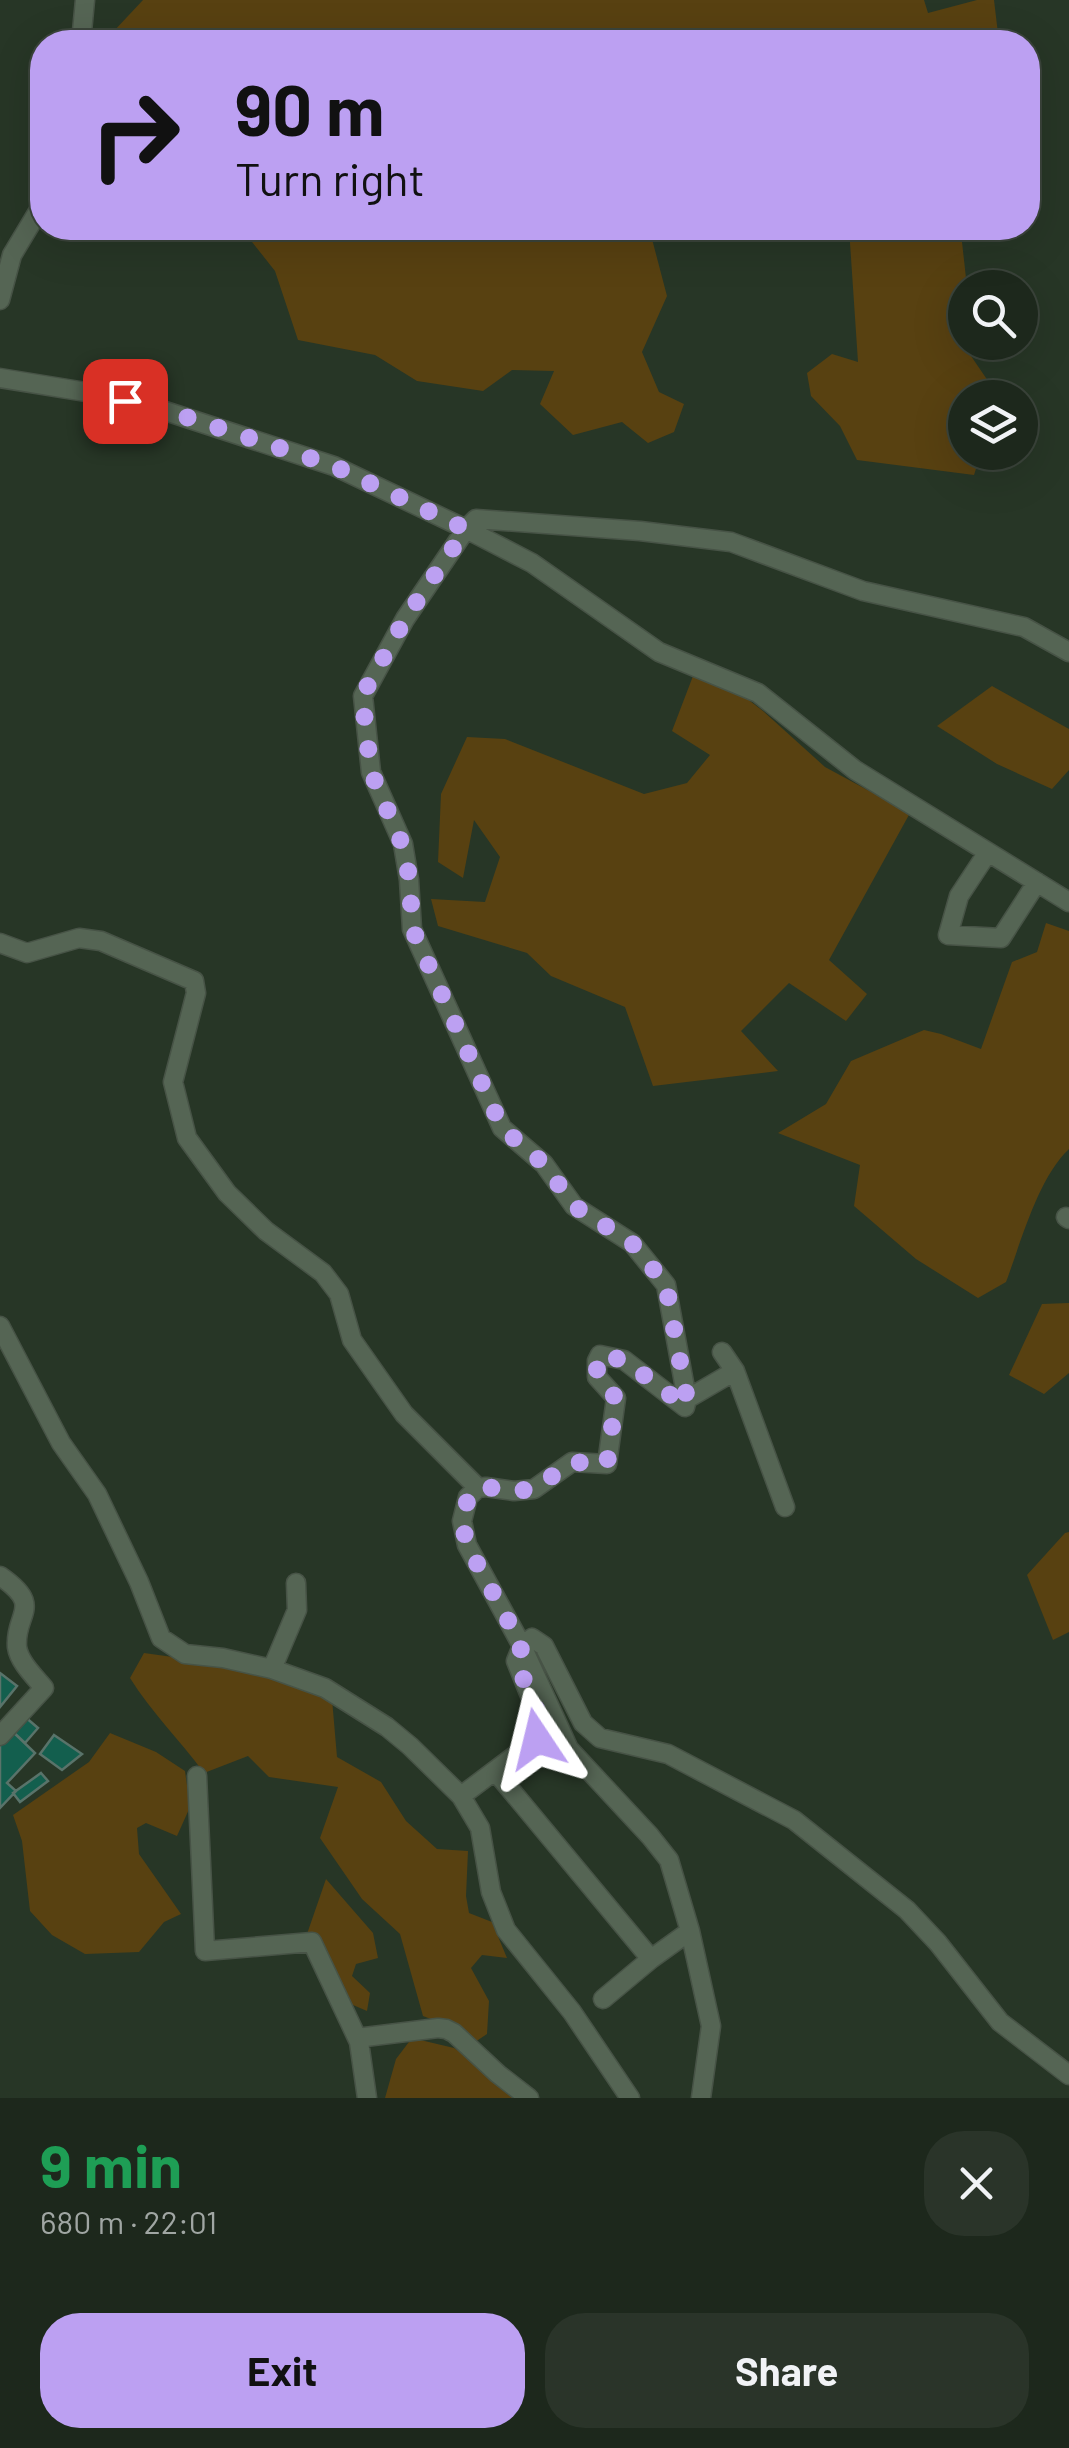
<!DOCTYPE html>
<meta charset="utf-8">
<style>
body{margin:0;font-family:Barlow,sans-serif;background:#2a3429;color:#f1f3f6;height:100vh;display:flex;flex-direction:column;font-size:38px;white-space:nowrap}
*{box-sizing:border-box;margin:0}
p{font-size:32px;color:#a0a6a3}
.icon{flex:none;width:55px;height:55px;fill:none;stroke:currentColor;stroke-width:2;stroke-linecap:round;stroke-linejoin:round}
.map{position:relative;height:2098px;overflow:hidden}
.side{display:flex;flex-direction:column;background:#1d281c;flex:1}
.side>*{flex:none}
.guide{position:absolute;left:30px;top:30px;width:1010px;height:210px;border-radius:40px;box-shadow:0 10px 40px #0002,0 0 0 2px #3b443b;background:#bca0f2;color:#111;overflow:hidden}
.fabs{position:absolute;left:948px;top:270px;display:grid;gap:20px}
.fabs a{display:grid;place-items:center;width:90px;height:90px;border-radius:50%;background:#1d281c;box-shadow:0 10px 40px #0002,0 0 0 2px #3b443b;font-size:50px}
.pin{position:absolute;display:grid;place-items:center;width:85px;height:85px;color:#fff;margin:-42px;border-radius:20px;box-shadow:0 5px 15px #0006}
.me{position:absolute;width:110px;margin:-55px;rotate:350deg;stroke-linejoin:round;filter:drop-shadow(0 0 8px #0008)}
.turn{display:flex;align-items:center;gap:35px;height:210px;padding:0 40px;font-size:45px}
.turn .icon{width:130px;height:130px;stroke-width:2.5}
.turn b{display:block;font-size:70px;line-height:85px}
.round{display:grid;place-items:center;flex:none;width:105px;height:105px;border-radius:40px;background:#2a3429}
.headline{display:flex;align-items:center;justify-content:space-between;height:170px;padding:0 40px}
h1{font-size:60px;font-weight:700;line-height:75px;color:#1e9e55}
.primary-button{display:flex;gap:20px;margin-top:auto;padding:20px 40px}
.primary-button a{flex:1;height:115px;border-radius:40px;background:#bca0f2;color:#111;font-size:40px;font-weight:700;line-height:115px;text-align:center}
.primary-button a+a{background:#2a3429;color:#f1f3f6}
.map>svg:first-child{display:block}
.green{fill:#584111}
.building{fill:#135f4e;stroke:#59736a;stroke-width:2.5}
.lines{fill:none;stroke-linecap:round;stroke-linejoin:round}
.street-casing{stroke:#475346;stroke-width:21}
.street{stroke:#556554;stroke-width:18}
.route{stroke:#bca0f2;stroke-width:18;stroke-dasharray:0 32.4}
</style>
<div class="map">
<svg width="1069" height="2098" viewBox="0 0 1069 2098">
<rect width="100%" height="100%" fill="#273626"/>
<path class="green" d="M143,0H924L928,13L977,0H994L999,42H119L113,32Z
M241,228H661L652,239L667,296L642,352L659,392L684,404L674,432L648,443L622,422L573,435L540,404L554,371L512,370L483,391L417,381L375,355L298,340L275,271Z
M849,228H975L961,233L967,287L965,288V295L958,313L965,317V342L969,343L971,356L999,397L965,398V452L981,453L974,475L857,460L840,426L811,396L807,373L832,354L858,362Z
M693,676L737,691L763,711L825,767L910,813L829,960L867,994L846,1021L789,983L741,1031L778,1071L653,1086L625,1007L551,976L527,953L438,926L431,899L485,902L500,857L474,820L463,878L438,862L441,794L467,737L505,739L644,794L687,783L710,755L672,731Z
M992,686L1069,729V770L1052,789L997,764L937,726Z
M1046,923L1069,931V1149C1038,1178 1021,1242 1006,1282L978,1298L916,1259L854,1206L860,1165L778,1133L826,1104L851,1061L924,1030L941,1034L981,1049L1012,962L1037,952Z
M1069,1303V1373L1044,1394L1009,1375L1042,1304Z
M1069,1532V1632L1053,1640L1027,1575L1065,1533Z
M144,1653L230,1665L284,1677L332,1699L337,1757L381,1782L406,1821L437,1849L468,1851L466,1896L469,1913L492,1922L507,1958L482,1955L471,1968L489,2001L487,2034L472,2044L441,2023L423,2016L400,1934L362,1899L320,1838L338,1787L269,1777L248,1756L204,1773C180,1740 151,1712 130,1678Z
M110,1733L156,1752L185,1771L190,1807L177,1836L146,1823L137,1828L139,1854L181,1914L164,1922L139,1952L85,1954L52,1935L30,1911L22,1841L13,1815L89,1762Z
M326,1879L373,1933L378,1958L356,1964L352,1976L370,1993L367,2011L346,2002L307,1934Z
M412,2038L454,2048L519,2089L528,2098H385L396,2059Z"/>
<path class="building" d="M0,1673L17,1686L0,1707Z
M24,1716L38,1728L25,1743L11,1730Z
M11,1730L35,1753L7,1783L16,1791L0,1808V1742Z
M54,1735L82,1754L62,1770L40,1754Z
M41,1773L48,1781L20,1802L13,1793Z"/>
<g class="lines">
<g class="street-casing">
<path id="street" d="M81,42L85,0
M0,300L12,255L42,205
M0,378L92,393L159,409L334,466L466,529L532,563L659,652L758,693L855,770L1069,902
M988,852L959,896L948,935L1001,938L1037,882
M0,943L27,953L79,938L101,941L194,981L196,993L173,1082L187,1138L227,1193L266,1231L323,1273L339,1294L352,1340L404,1414L478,1488
M1066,1217L1069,1219
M0,1326L61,1443L97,1494L139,1582L161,1638L185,1654L223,1658L272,1669L325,1688L387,1727L410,1746L461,1796L480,1828L491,1892L506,1930L572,2012L630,2098
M722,1352L735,1371L785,1507
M687,1399L666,1285L632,1243L574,1206L544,1164L502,1128L412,929L409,880L403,844L371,772L363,696L405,619L466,529L476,519L640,531L731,542L863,591L1024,627L1069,652
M0,1576C45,1607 14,1613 17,1647C19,1662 35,1677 44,1688L0,1736
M272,1669L297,1610L296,1583
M495,1771L651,1959
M197,1776L205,1951L312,1942L359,2042
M461,1796L537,1739L541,1723L516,1661L522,1646L532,1638L544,1646L583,1723L600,1738L668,1754L794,1820L907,1910L938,1943L1000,2022L1069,2075
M603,1999L651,1959L690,1931
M367,2098L359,2042L365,2037L438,2028L446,2029L454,2033L498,2074L529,2098
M701,2098L711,2026L690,1931L669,1860L650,1836L569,1749L522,1646L467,1545L462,1521L468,1497L478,1488L486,1487L514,1491L534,1489L572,1462L607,1464L616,1398L597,1377V1361L600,1355L624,1360L685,1407L687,1399L735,1371"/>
</g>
<use href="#street" class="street"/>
</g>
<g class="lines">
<path class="route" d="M125,401L159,408L334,466L466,529L405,619L362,696L371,772L402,844L410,880L412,928L502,1128L544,1164L574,1206L632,1243L666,1285L687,1399L685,1406L624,1360L600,1355L597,1361V1376L616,1398L607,1464L572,1462L534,1489L514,1491L486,1487L478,1488L468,1498L462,1522L467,1545L522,1646L516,1661L542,1723L537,1739"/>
</g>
</svg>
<div class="fabs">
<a><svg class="icon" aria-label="search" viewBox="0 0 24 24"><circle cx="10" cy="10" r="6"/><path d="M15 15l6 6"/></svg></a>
<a><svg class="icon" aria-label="layers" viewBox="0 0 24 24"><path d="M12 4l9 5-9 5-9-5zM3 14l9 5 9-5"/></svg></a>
</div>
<div class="pin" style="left:125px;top:401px;background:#d93025"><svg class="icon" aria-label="arrive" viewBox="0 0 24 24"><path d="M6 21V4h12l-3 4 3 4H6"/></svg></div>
<svg class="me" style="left:537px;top:1739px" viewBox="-20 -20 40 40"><path d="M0-17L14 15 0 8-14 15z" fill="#bca0f2" stroke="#fff" stroke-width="4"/></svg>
<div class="guide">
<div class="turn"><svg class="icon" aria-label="right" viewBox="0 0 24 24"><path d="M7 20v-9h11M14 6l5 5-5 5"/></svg><div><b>90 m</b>Turn right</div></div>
</div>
</div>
<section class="side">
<div class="headline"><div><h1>9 min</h1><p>680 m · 22:01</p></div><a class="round"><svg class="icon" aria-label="close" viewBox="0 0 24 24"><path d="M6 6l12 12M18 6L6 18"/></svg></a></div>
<div class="primary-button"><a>Exit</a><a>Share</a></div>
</section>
